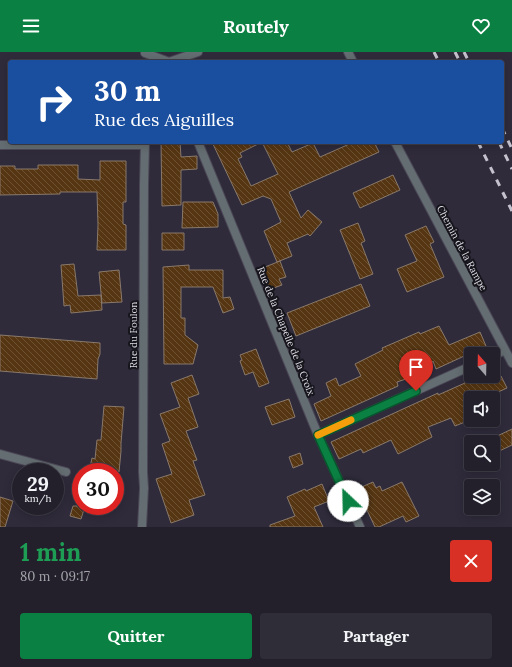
<!DOCTYPE html>
<html lang="fr">
<meta charset="utf-8">
<style>
body{margin:0;font-family:Lora,serif;background:#2f2d38;color:#f1f3f6;height:100vh;display:flex;flex-direction:column;font-size:15px;white-space:nowrap}
*{box-sizing:border-box;margin:0}
p{font-size:13px;color:#a3a3a9}
.icon{flex:none;width:22px;height:22px;fill:none;stroke:currentColor;stroke-width:2;stroke-linecap:round;stroke-linejoin:round}
.map{position:relative;height:475px;overflow:hidden}
.side{display:flex;flex-direction:column;background:#23202c;flex:1}
.side>*{flex:none}
.banner{position:absolute;left:8px;top:8px;width:496px;height:84px;border-radius:4px;box-shadow:0 2px 10px #0003,0 0 0 1px #403e48;background:#1a4fa0;color:#fff;overflow:hidden}
.needle{width:26px;rotate:340deg}
.fabs{position:absolute;left:464px;top:295px;display:grid;gap:8px}
.fabs a{display:grid;place-items:center;width:36px;height:36px;border-radius:4px;background:#23202c;box-shadow:0 2px 10px #0003,0 0 0 1px #403e48;font-size:20px}
.speed{position:absolute;left:12px;top:411px;display:flex;gap:8px;font-size:20px;font-weight:700;text-align:center}
.speed>*{display:grid;place-content:center;width:52px;height:52px;border-radius:50%;background:#23202c;box-shadow:0 2px 10px #0003,0 0 0 1px #403e48;line-height:1}
.speed small{font-size:10px;font-weight:400}
.speed .limit{border:6px solid #d22;background:#fff;color:#111}
.pin{position:absolute;display:grid;place-items:center;width:34px;height:34px;color:#fff;margin:-41px -17px;border-radius:50% 50% 50% 0;rotate:-45deg;box-shadow:0 0 4px #0007}
.pin .icon{rotate:45deg}
.me{position:absolute;width:44px;margin:-22px;rotate:336deg;stroke-linejoin:round;filter:drop-shadow(0 0 3px #0008)}
.turn{display:flex;align-items:center;gap:14px;height:84px;padding:0 20px;font-size:18px}
.turn .icon{width:52px;height:52px;stroke-width:2.5}
.turn b{display:block;font-size:28px;line-height:34px}
.round{display:grid;place-items:center;flex:none;width:42px;height:42px;border-radius:4px;background:#2f2d38}
.headline{display:flex;align-items:center;justify-content:space-between;height:68px;padding:0 20px}
h1{font-size:24px;font-weight:700;line-height:30px;color:#1e9e55}
.primary-button{display:flex;gap:8px;margin-top:auto;padding:8px 20px}
.primary-button a{flex:1;height:46px;border-radius:4px;background:#0b8043;color:#fff;font-size:16px;font-weight:700;line-height:46px;text-align:center}
.primary-button a+a{background:#2f2d38;color:#f1f3f6}
header{display:flex;justify-content:space-between;align-items:center;height:52px;padding:0 20px;background:#0b8043;color:#fff;font-size:18px;font-weight:700}
.map>svg:first-child{display:block}
.building{fill:url(#building-back-hatch);stroke:#89796b}
.lines{fill:none;stroke-linecap:round;stroke-linejoin:round}
.street-casing{stroke:#4b4756;stroke-width:10}
.street{stroke:#646d71;stroke-width:8}
.rail{stroke:#c5c2cd;stroke-width:3;stroke-dasharray:7 7;stroke-linecap:butt}
.route-casing{stroke:#07532c;stroke-width:10}
.route{stroke:#0b8043;stroke-width:7}
.slow{stroke:#f59e0b;stroke-width:7}
.labels{text-anchor:middle;dominant-baseline:central;stroke-width:4;stroke-linejoin:round;paint-order:stroke}
.street-label{font-size:10px;fill:#dedce6;stroke:#17151c}
</style>
<header><svg class="icon" aria-label="menu" viewBox="0 0 24 24"><path d="M4 6h16M4 12h16M4 18h16"/></svg>Routely<svg class="icon" aria-label="heart" viewBox="0 0 24 24"><path d="M12 20l-8-8c-3-5 5-10 8-4 3-6 11-1 8 4z"/></svg></header>
<div class="map">
<svg width="512" height="475" viewBox="0 0 512 475">
<defs>
<pattern id="building-back-hatch" width="6" height="6" patternUnits="userSpaceOnUse"><rect width="6" height="6" fill="#563612"/><path d="M-1 5l2 2M0 0l6 6M5-1l2 2" fill="none" stroke="#6e5234"/></pattern>
</defs>
<rect width="100%" height="100%" fill="#2f2b3b"/>
<path class="building" d="M161,90H180L181,105L197,104V117L181,118V153L162,154Z
M212,90H262L240,101L242,105L238,107L251,134L278,122L262,90H287L292,100L313,91L320,105L354,90H374L379,100L289,140L301,166L308,158L322,170L310,184L308,182L287,191L292,204L277,210L264,179L281,170L271,147L263,144L242,153Z
M100,109H126V150H123V172L126,173V198H97L98,173L97,140H60V142L0,143V114H15V117H38V113H78V127L100,128Z
M393,123L400,138L360,156L353,141Z
M183,150H213L218,162V175L182,176Z
M358,171L365,189L361,191L373,222L360,227L340,178Z
M426,174L434,190L430,192L444,225L407,240L397,217L417,209L405,183Z
M162,181H184V198H162Z
M280,209L286,225L279,227L282,233L268,238L260,217Z
M74,212L78,244L101,243L102,258L71,261L70,253L64,254L61,213Z
M189,213V218H223V246L230,245L234,257L223,261L213,235H181V266H185V283L198,293L193,312H164L163,215Z
M119,218L122,250L102,251L99,220Z
M361,232L370,254L296,284L287,261Z
M439,274L449,293L480,280L486,294L436,317L433,309L423,323L419,325L415,324L397,330L398,334L321,369L314,352L331,344L326,331L336,326L339,334L361,324L355,312L383,298L382,296L396,290L419,280L420,282Z
M0,283L100,291V302L98,307L97,327L0,319Z
M256,297L269,331L259,335L253,320L245,323L240,309L242,308L240,303Z
M192,323L199,342L188,346L198,375L186,379L197,408L193,409L205,443L189,448L194,463L171,471L156,427L172,422L162,392L170,389L160,362L180,355L171,331Z
M483,324H501L507,336L485,346L484,344L480,346H471V350L463,353L470,368L455,374L451,366L428,375L432,385L398,402L391,388L363,401L361,397L339,407L331,390L438,341V343L465,331L466,325L474,328Z
M289,347L295,365L272,373L265,355Z
M104,354L124,355L121,391V399L119,420H89L92,406L95,407L97,388H101Z
M512,377V393L493,402V386Z
M300,401L303,412L293,416L289,405Z
M373,430L376,436L380,434L382,439L402,430L419,464L406,470L403,464L379,475H375L357,437Z
M322,432L329,449L314,455L323,475H270V473L295,464L287,445L305,437L306,439Z
M0,445L13,449L5,475H0Z
M73,454H85L81,467L70,464Z"/>
<g class="lines">
<g class="street-casing">
<path id="street" d="M348,0L353,10
M145,1L169,10
M169,10L198,0
M198,90L318,383L360,475
M395,90L512,311
M0,93H145
M493,304L505,298
M318,383L471,314
M0,402L66,420
M142,475L144,436L143,420L144,132L145,90"/>
</g>
<use href="#street" class="street"/>
<path class="rail" d="M434,0L439,10
M455,0L460,10
M464,0L469,10
M502,76L512,97
M478,90L512,159
M499,90L512,117"/>
</g>
<g class="lines">
<g class="route-casing">
<path id="route" d="M348,449L318,383L416,339"/>
</g>
<use href="#route" class="route"/>
<path class="slow" d="M318,383L351,368"/>
</g>
<g class="labels">
<g class="street-label">
<text transform="translate(462 196) rotate(62)">Chemin de la Rampe</text>
<text transform="translate(286 279) rotate(68)">Rue de la Chapelle de la Croix</text>
<text transform="translate(133 283) rotate(-90)">Rue du Foulon</text>
</g>
</g>
</svg>
<div class="fabs">
<a><svg class="needle" viewBox="-14 -14 28 28"><path d="M0-13l5 13h-10z" fill="#e53935"/><path d="M0 13l5-13h-10z" fill="#a3a3a9"/></svg></a>
<a><svg class="icon" aria-label="sound" viewBox="0 0 24 24"><path d="M4 9h4l5-4v14l-5-4H4zM17 9q2 3 0 6"/></svg></a>
<a><svg class="icon" aria-label="search" viewBox="0 0 24 24"><circle cx="10" cy="10" r="6"/><path d="M15 15l6 6"/></svg></a>
<a><svg class="icon" aria-label="layers" viewBox="0 0 24 24"><path d="M12 4l9 5-9 5-9-5zM3 14l9 5 9-5"/></svg></a>
</div>
<div class="speed"><div>29<small>km/h</small></div><div class="limit">30</div></div>
<div class="pin" style="left:416px;top:339px;background:#d93025"><svg class="icon" aria-label="arrive" viewBox="0 0 24 24"><path d="M6 21V4h12l-3 4 3 4H6"/></svg></div>
<svg class="me" style="left:348px;top:449px" viewBox="-20 -20 40 40"><circle r="19" fill="#fff"/><path d="M0-13L10 11 0 6-10 11z" fill="#0b8043"/></svg>
<div class="banner">
<div class="turn"><svg class="icon" aria-label="right" viewBox="0 0 24 24"><path d="M7 20v-9h11M14 6l5 5-5 5"/></svg><div><b>30 m</b>Rue des Aiguilles</div></div>
</div>
</div>
<section class="side">
<div class="headline"><div><h1>1 min</h1><p>80 m · 09:17</p></div><a class="round" style="background:#d93025;color:#fff"><svg class="icon" aria-label="close" viewBox="0 0 24 24"><path d="M6 6l12 12M18 6L6 18"/></svg></a></div>
<div class="primary-button"><a>Quitter</a><a>Partager</a></div>
</section>
